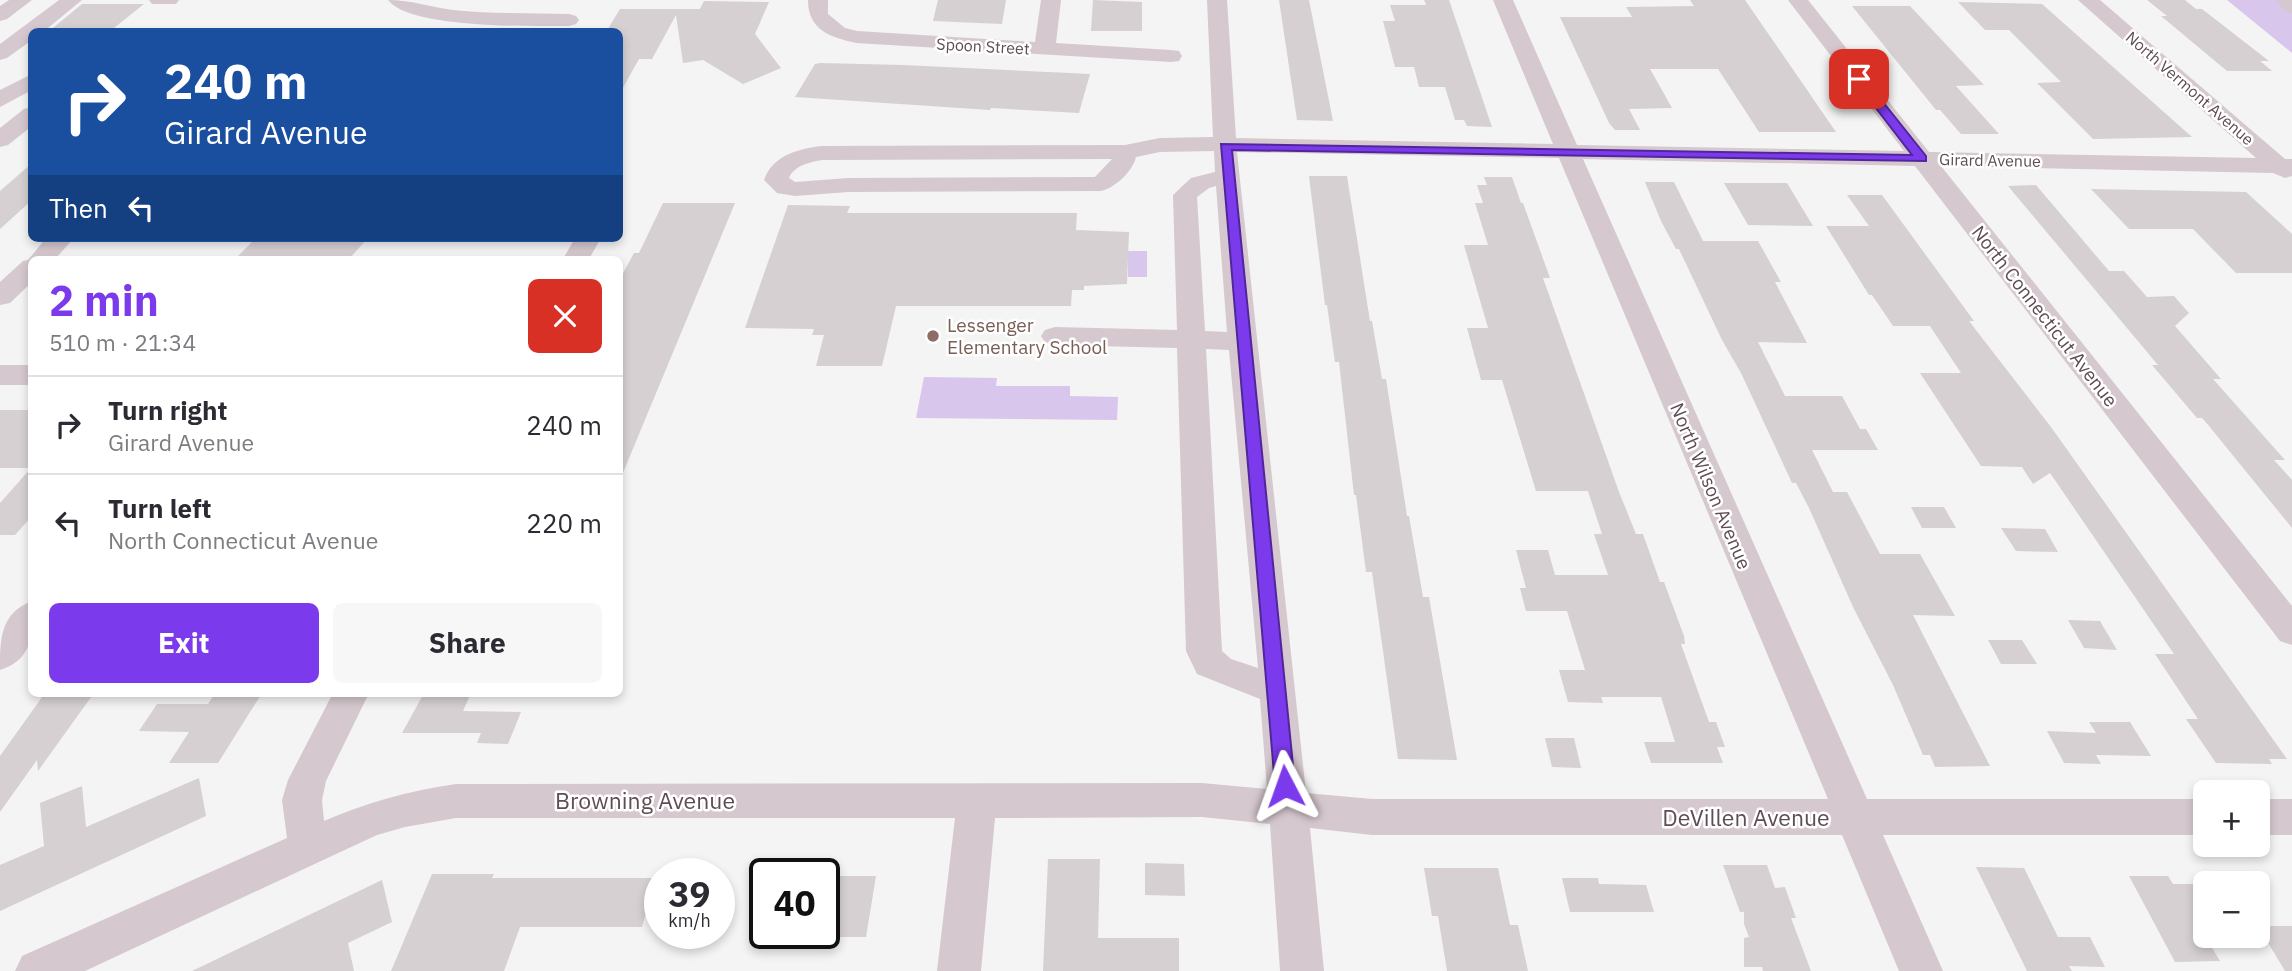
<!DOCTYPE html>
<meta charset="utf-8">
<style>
body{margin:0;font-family:"IBM Plex Sans",sans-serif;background:#f7f7f7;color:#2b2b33;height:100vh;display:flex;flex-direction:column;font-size:26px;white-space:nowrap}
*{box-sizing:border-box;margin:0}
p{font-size:23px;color:#7c7c81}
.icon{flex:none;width:38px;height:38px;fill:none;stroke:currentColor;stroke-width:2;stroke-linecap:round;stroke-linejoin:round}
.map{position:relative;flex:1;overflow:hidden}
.side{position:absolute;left:28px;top:256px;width:595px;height:441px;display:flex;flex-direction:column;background:#fff;border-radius:10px;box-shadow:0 4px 10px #0003}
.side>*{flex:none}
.hud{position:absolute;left:28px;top:28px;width:595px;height:214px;border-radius:10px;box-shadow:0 4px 10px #0003;background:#1a4fa0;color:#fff;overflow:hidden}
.buttons{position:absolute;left:2193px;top:780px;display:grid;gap:14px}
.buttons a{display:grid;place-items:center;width:77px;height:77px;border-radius:10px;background:#fff;box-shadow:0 4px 10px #0003;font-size:35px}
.speed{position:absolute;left:644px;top:858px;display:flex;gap:14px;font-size:35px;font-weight:700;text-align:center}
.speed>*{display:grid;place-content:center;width:91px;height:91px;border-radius:50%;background:#fff;box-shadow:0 4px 10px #0003;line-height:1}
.speed small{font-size:18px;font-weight:400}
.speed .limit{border:4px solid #111;border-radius:10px;background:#fff;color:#111}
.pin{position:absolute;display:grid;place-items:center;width:60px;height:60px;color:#fff;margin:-30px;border-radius:14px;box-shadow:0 4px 10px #0006}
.me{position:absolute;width:77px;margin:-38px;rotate:356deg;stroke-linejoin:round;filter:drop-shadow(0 0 5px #0008)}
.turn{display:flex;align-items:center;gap:24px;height:147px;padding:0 21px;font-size:32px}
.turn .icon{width:91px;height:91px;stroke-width:2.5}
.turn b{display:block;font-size:49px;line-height:60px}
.then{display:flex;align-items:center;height:66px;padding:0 21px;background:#0003;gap:14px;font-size:26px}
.round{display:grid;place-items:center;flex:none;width:74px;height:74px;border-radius:10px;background:#f7f7f7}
.overview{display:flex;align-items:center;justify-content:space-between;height:119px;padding:0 21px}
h1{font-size:42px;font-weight:700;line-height:52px;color:#7c3aed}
.primary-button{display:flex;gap:14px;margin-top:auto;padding:14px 21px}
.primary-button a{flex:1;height:80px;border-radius:10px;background:#7c3aed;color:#fff;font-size:28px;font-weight:700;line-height:80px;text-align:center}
.primary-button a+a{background:#f7f7f7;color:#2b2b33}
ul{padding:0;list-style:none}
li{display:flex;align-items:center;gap:21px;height:98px;padding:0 21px;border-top:2px solid #e1e1e2}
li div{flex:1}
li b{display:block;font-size:26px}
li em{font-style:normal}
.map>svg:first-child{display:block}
.green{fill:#d8c6ed}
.building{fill:#d6d0d2}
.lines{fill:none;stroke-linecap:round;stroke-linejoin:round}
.minor{fill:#d5c8ce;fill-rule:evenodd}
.route{fill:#7c3aed;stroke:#51269a;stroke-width:2}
.education-dot{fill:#8d6e63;stroke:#fff;stroke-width:2.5}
.labels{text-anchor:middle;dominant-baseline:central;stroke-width:5;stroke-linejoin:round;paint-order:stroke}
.far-street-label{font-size:16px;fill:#5f4c54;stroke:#fff}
.street-label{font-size:19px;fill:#5f4c54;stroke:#fff}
.education-label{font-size:19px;fill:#785e54;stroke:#fff;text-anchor:start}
.near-street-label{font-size:23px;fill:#5f4c54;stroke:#fff}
</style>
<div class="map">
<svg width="2292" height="971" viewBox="0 0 2292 971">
<rect width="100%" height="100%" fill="#f3f4f3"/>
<path class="green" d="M2227,0H2292V53Z
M1128,251H1147V277H1128Z
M924,377L997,378L996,386H1070V396L1118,397L1117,420L916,418Z"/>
<path class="building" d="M938,0H1006L1002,24L933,21Z
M1093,0L1142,2V31H1091Z
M1279,0H1309L1333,121L1297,120Z
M1424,0H1449L1492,127L1467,126L1464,120H1455L1445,87H1419L1414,67H1395L1383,21H1395L1390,5H1426Z
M1690,0H1745L1836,132H1759L1718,69H1650L1672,108L1629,109L1640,130H1615L1609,123L1560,17H1632L1626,7L1694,6Z
M2147,0H2185L2196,9H2202L2269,61H2260L2272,71H2227L2161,16H2167Z
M704,1L769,2L755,34L781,68L743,84L703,60L683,63L676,15L652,59H639L620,93V32H606L620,9H700Z
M1958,2L2042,4L2192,137L2093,139L2037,83L2061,82L2009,30H1985Z
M82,4H144L109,32H48Z
M1852,6H1910L1984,85L1956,86L1999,134H1961L1940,110H1936Z
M820,63L903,65L1090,74L1079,113L991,108L990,110L795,97L815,64Z
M32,163V200L0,229V191Z
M1309,176H1347L1370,321H1372L1382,379H1386L1407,516H1409L1423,597H1429L1457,760L1398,759L1372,572H1366L1356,495H1354L1339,362H1335L1327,305H1325Z
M1484,177H1512L1521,203H1523L1550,278H1543L1619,492L1636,534H1643L1660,582H1664L1684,636L1685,644H1681L1709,722H1716L1725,747H1717L1723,763H1651L1644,742H1675L1661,697H1601L1603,703L1568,702L1559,670H1585L1567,611H1526L1520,588H1526L1516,550H1548L1555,575H1608L1594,534H1602L1588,491H1536L1502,380H1481L1467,328H1488L1464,245H1488L1475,203H1483L1477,185H1487Z
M1645,182H1674L1703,241H1758L1781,282H1775L1807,343L1758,342L1785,396H1842L1860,429H1866L1878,450H1812L1833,492H1847L1880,554H1920L1955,616L1913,615L1990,766L1935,767L1930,755H1923L1893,685L1854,609L1809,508L1796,483H1792L1741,373L1722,340L1679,249H1676L1661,221Z
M1724,183H1787L1813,226L1748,225Z
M2036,185L2109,271H2124L2147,297L2174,296L2189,313L2175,326L2221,379H2213L2285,460H2274L2292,480V528L2209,426L2202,418H2197L2152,365H2158L2008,186Z
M2091,189L2246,192L2292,234V273H2236L2193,229H2129Z
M1847,195H1882L1974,321H1969L2051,427L2287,759H2269L2272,764L2216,763L2186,719H2198L2155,654H2174L2050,473L2033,484L2022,467L1981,466L1920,373H1961L1930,326H1893L1872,295H1869L1826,226H1869Z
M663,203H735L620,480V279L634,253H639Z
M788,205L850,206L847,213H1077L1076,230L1129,232L1127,284L1084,286V290H1072L1071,306H896L882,366H816L824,335H812L814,329L745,328Z
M256,238H368L349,259H235Z
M0,410H32V516L15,535H0V503L31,468H0Z
M1911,507H1944L1956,528H1922Z
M2001,528L2045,529L2058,552L2016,551Z
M2068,620L2100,621L2117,650L2084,648Z
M1988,640H2022L2037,664H2001Z
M45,693H94L38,771L37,760L0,812V756Z
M215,693H262L218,763H169L189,732L139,731L157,704H208Z
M424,693H471L463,711L521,712L508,744L477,743L481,733H402Z
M2089,722H2130L2151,756L2096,755L2101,764L2064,763L2047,731L2096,733Z
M1545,738H1574L1581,768L1552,767Z
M199,778L206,816L0,911V865L44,846L40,803L82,786L86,827Z
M1048,859H1100L1098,938H1179V971H1043Z
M1145,863L1184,864L1185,896L1145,895Z
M1723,865H1767L1775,888L1785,887L1796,918H1791L1811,971H1763L1762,967H1744V938L1749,937L1744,924V912H1740Z
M1976,867L2024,868L2058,937H2090L2105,967L2069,966L2072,971H2027Z
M1424,868H1498L1510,925H1518L1528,971H1447L1438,916H1432Z
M432,874H494L492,878H656L642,927H520L504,971H391Z
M824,876H876L866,937H824Z
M2129,876H2168L2173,884H2205V936L2220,961L2175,962Z
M1562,878H1598L1599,884L1646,885L1654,912H1570Z
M382,880L392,922L348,943L354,971H192Z
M2258,926H2292V971H2285Z"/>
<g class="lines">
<path class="minor" d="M9,0H32L7,19L0,21V6Z
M59,0H82L43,32H32V40L7,58L0,60V44Z
M149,0H179L176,4H152Z
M388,0C411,0 430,7 453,10C491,14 530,13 569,14L576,16L579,20L576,24L569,26C533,26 410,29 388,0Z
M808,0H828V14L845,28L857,31L1035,42L1041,0H1061L1056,43L1171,50L1179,51L1182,56L1179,61L1171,62L856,43C830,37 808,30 808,0Z
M1207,0H1227L1236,138L1553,144L1493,0H1513L1577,145L1904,151L1788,0H1808L1929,152L2256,158L2078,0H2100L2285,159H2292V176L2285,178L2273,173L1941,166L2292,606V645L2280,641L1915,166L1583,159L1867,799H2205V835H1883L1943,971H1899L1842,835H1372L1310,828L1324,971H1280L1270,824L1202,817L995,818L981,971H937L955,818H456L405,827L377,835L85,971H15L22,956L287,838L282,800L288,780L333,693H369L326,781L322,800L324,821C368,802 409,791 456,784L1202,783L1267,789L1260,699L1197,674L1186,651L1177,348L1055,345L1045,342L1041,336L1045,330L1055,327L1177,330L1173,195L1191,178L1215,172L1214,151L1160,152L1136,157C1133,171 1115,188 1101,191L848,192L795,196L777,193L764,180C773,155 798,149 822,146L1125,145L1160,138L1213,137ZM1237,152L1559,158L1828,799H1372L1306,793ZM1112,159L1095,177L848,178L795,182L789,178C794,166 809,162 822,160ZM1216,186L1227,332L1205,331L1197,197L1209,188ZM1206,349L1229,350L1258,668L1231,659L1222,651Z
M2277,0H2292V13L2285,11Z
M32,74V90L0,107V90Z
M32,107V126L8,145L0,147V128L24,109Z
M46,238H74L55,259H32V282L10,303L0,305V282L23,261L28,260Z
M575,238H601L589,259H563Z
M0,365H32V385H0Z
M32,601C32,632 35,659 0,670C0,640 0,613 32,601Z
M2258,799H2292V835H2258Z"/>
</g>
<path class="route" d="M1855,77H1863L1926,156V161L1232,150L1295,786L1292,793L1285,795L1278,793L1275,786L1221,144L1912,155L1855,81Z"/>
<circle class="education-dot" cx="933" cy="336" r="7"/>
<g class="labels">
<g class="far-street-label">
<text transform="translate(983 46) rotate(3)">Spoon Street</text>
<text transform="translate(2190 88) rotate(41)">North Vermont Avenue</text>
<text transform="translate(1990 160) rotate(1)">Girard Avenue</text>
</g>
<g class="street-label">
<text transform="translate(2045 316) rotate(52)">North Connecticut Avenue</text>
<text transform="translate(1711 486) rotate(67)">North Wilson Avenue</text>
</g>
<g class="education-label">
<text x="947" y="325">Lessenger<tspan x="947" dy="22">Elementary School</tspan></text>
</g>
<g class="near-street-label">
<text x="645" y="800">Browning Avenue</text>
<text x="1746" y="817">DeVillen Avenue</text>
</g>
</g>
</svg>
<div class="buttons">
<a>+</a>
<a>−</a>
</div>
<div class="speed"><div>39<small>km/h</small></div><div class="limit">40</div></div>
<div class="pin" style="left:1859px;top:79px;background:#d93025"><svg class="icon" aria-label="arrive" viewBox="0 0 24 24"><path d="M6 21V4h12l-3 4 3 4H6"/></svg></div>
<svg class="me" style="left:1285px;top:786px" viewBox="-20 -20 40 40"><path d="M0-17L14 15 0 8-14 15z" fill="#7c3aed" stroke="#fff" stroke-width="4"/></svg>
<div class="hud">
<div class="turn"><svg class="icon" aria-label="right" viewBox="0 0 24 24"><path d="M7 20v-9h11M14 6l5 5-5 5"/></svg><div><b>240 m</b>Girard Avenue</div></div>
<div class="then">Then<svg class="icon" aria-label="left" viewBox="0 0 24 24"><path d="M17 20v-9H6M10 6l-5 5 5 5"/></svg></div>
</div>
<section class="side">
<div class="overview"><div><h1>2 min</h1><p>510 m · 21:34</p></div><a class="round" style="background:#d93025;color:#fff"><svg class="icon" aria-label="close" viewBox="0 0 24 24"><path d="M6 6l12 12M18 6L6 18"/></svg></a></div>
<ul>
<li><svg class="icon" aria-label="right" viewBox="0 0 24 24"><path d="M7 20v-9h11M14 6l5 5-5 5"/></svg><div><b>Turn right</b><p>Girard Avenue</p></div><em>240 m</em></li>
<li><svg class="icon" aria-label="left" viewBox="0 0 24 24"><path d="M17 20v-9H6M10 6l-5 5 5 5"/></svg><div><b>Turn left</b><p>North Connecticut Avenue</p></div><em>220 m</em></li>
</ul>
<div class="primary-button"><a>Exit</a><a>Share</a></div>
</section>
</div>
